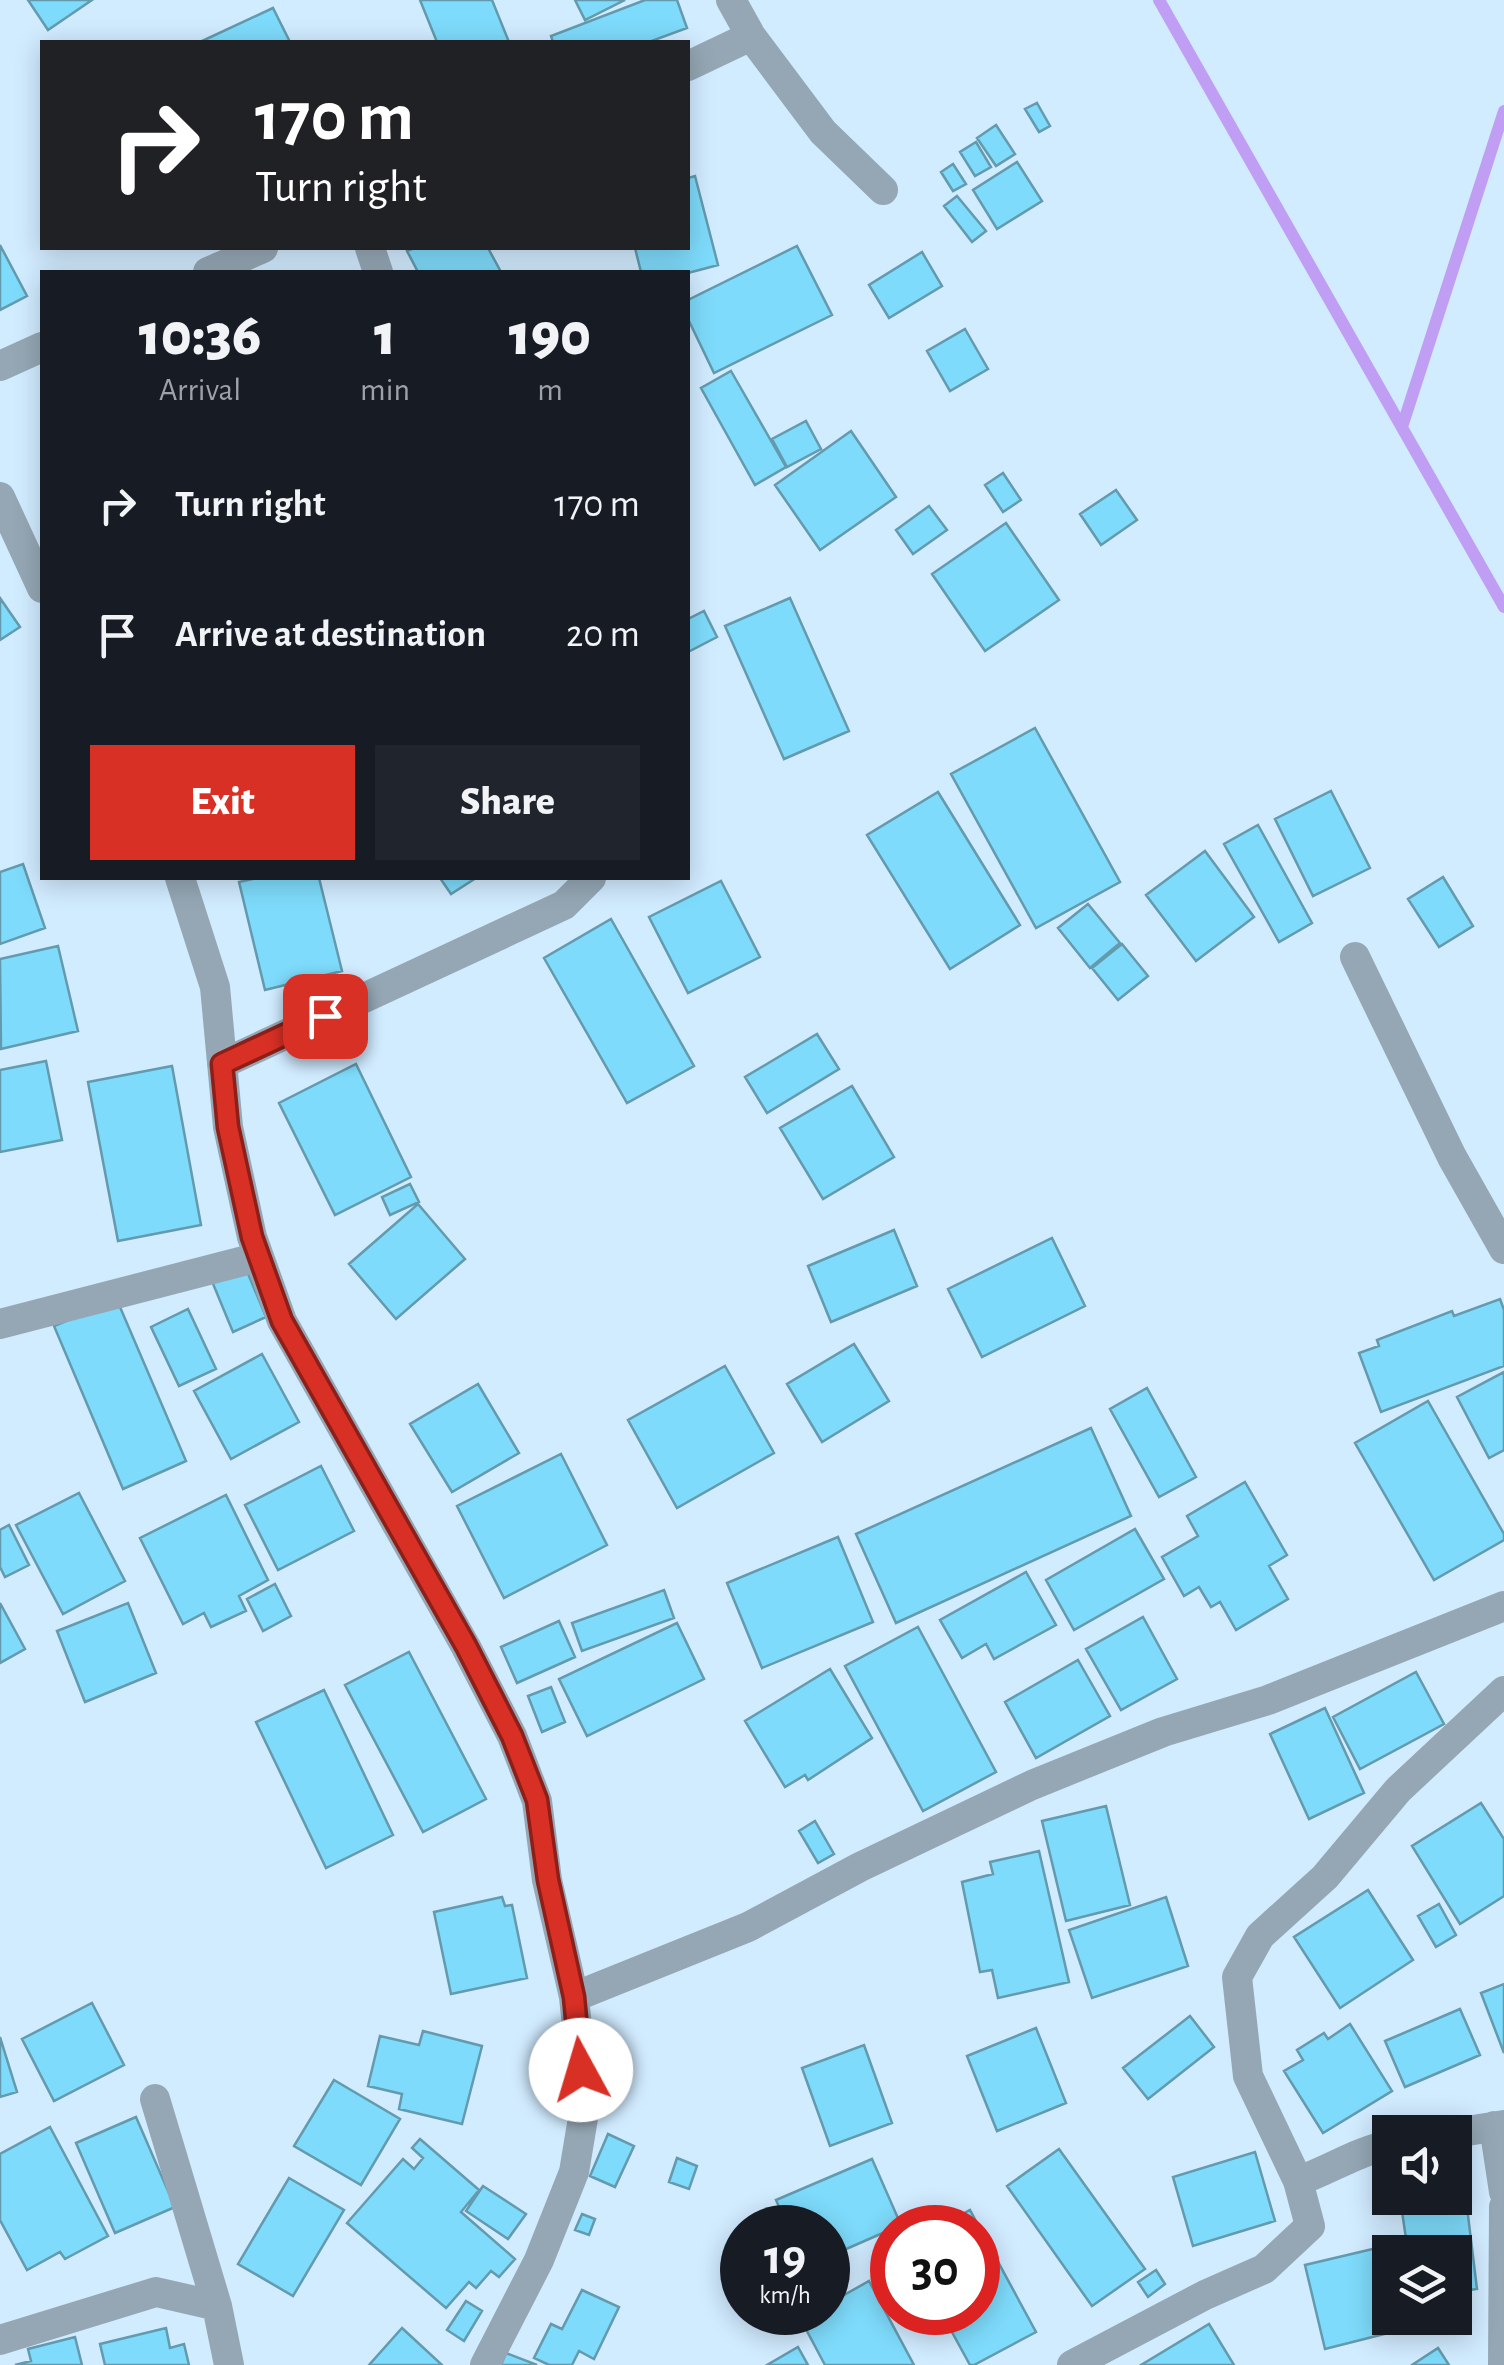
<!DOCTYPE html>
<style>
body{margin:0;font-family:"Alegreya Sans",sans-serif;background:#20242c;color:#f1f3f6;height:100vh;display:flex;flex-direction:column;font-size:38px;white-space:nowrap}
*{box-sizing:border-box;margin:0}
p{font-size:32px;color:#9ea1a6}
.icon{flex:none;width:55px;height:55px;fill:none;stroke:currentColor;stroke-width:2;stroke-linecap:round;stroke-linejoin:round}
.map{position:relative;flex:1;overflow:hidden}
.drawer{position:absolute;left:40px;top:270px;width:650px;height:610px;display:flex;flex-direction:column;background:#171b24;border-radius:0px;box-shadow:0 5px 25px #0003}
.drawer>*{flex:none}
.banner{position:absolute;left:40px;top:40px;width:650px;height:210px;border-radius:0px;box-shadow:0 5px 25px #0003;background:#202124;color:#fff;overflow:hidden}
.tools{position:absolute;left:1372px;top:2115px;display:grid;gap:20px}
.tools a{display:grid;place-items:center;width:100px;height:100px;border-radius:0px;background:#171b24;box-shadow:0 5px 25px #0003;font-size:50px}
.speed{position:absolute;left:720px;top:2205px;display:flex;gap:20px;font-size:50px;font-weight:700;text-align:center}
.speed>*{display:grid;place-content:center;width:130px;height:130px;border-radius:50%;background:#171b24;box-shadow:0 5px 25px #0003;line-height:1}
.speed small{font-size:25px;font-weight:400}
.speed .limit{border:15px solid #d22;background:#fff;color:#111}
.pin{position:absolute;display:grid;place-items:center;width:85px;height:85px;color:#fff;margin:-42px;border-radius:20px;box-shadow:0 5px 15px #0006}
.me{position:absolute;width:110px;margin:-55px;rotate:354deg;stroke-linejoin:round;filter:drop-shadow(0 0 8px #0008)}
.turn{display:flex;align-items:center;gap:35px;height:210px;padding:0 50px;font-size:45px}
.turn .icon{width:130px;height:130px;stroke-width:2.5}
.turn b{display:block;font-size:70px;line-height:85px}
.eta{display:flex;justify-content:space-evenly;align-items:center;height:170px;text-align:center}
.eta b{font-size:60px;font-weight:800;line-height:70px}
.cta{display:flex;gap:20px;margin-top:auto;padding:20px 50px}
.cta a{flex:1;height:115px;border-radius:0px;background:#d93025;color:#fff;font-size:40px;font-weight:800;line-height:115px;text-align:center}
.cta a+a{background:#20242c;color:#f1f3f6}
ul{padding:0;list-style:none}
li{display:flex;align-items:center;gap:30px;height:130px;padding:0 50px}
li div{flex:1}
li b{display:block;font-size:38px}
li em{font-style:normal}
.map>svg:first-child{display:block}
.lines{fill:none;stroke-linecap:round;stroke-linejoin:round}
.stream{stroke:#c09ef3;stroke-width:12}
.building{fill:#7edbfb;stroke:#639aad;stroke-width:2.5}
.minor{stroke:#95a7b5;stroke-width:30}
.route-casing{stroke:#8d1f18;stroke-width:25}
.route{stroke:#d93025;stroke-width:18}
</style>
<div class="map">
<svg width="1504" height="2365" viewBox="0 0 1504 2365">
<rect width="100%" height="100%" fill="#d1ebff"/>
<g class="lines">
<path class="stream" d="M1159,0L1504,607
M1402,427L1504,111"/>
</g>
<path class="building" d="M28,0H92L48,30Z
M420,0H492L509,42H437Z
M575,0H625L585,20Z
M645,0H677L687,28L649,42H553L551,36Z
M273,8L290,42H200Z
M1037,103L1050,126L1039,132L1025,109Z
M996,125L1015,154L996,166L977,138Z
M976,142L991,167L975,176L960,152Z
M1017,162L1042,201L997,229L973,190Z
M953,164L966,184L953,191L941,172Z
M695,176L718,265L688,273L641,272L635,248H688V178Z
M957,196L986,231L972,242L944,206Z
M0,245L27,296L0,310Z
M797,246L832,315L714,373L688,319V300Z
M414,248H488L501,272H418L407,251Z
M922,252L942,286L889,318L869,285Z
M965,329L988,369L950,391L927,351Z
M731,371L786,467L755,485L701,388Z
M806,421L821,449L787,467L772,439Z
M851,431L896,497L820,550L775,485Z
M1003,473L1021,500L1003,512L985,485Z
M1116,490L1137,520L1101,545L1080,514Z
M929,506L947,530L913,554L896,530Z
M1006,523L1059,600L985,651L932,574Z
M0,598L20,627L0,640Z
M790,598L849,731L784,759L725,626Z
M704,611L717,637L688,652V619Z
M1035,728L1120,882L1036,928L951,774Z
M1331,791L1370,868L1313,896L1275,819Z
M938,792L1020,925L950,969L867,835Z
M1258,825L1312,923L1279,942L1224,844Z
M1205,851L1254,917L1196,961L1146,895Z
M23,864L45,928L0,944V872Z
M1443,877L1473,926L1439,947L1408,899Z
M257,878H319L342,971L265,990L239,882Z
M440,878H476L451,894Z
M721,881L760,957L688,993L649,917Z
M1088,904L1120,943L1090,968L1058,928Z
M611,919L694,1066L627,1103L544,958Z
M1122,944L1148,976L1118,1000L1092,968Z
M58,946L78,1031L1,1049L0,959Z
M817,1034L839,1069L767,1113L745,1077Z
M46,1061L62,1140L0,1152V1070Z
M356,1064L411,1177L335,1215L279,1103Z
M172,1066L201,1225L118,1241L88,1082Z
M852,1086L894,1157L823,1199L780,1128Z
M410,1184L419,1202L390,1215L382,1197Z
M418,1204L465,1259L396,1319L349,1264Z
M894,1230L917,1286L831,1322L808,1266Z
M1052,1238L1085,1306L982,1357L948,1289Z
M244,1264L266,1317L233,1332L211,1279Z
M1500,1299L1504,1310V1366L1381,1412L1359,1353L1379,1346L1377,1340L1452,1311L1454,1316Z
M117,1300L186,1461L123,1489L54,1326Z
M188,1309L216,1369L179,1386L151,1327Z
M854,1344L889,1401L822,1442L787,1384Z
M262,1354L299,1422L231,1459L194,1391Z
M725,1366L774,1453L677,1508L628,1420Z
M1504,1372V1450L1489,1458L1457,1397Z
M478,1384L519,1453L452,1492L410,1424Z
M1147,1388L1196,1477L1159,1497L1110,1409Z
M1428,1401L1504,1534V1540L1434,1580L1355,1443Z
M1091,1428L1131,1516L896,1623L856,1534Z
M561,1454L607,1545L504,1598L457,1506Z
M321,1466L354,1531L278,1570L245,1505Z
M1245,1482L1287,1555L1269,1566L1288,1599L1236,1630L1220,1602L1211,1607L1199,1587L1184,1596L1162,1557L1198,1536L1187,1516Z
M79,1493L125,1581L63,1614L16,1525Z
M226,1495L268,1580L239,1596L246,1611L211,1627L204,1613L183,1624L140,1538Z
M9,1525L29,1565L5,1577L0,1567V1530Z
M1135,1529L1164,1579L1074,1630L1046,1580Z
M838,1537L873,1622L762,1668L727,1583Z
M1026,1572L1056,1625L994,1659L986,1644L962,1658L940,1620Z
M275,1584L291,1616L263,1631L247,1599Z
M664,1590L674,1618L582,1651L572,1623Z
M0,1603L25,1649L0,1663Z
M128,1603L156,1673L85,1702L57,1631Z
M1143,1617L1177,1679L1121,1710L1086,1649Z
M559,1621L575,1657L517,1683L501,1647Z
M677,1623L704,1679L587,1736L559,1679Z
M918,1627L996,1772L923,1811L845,1666Z
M409,1652L486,1799L423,1832L345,1685Z
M1078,1660L1110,1716L1036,1758L1005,1702Z
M830,1669L872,1738L808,1780L805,1775L785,1787L745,1721Z
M1416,1672L1444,1724L1360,1769L1333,1717Z
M551,1687L565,1722L542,1732L528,1696Z
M324,1690L393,1835L326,1868L256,1722Z
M1325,1708L1364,1793L1309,1819L1270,1734Z
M1481,1803L1504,1839V1896L1460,1924L1412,1846Z
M1106,1806L1130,1905L1066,1921L1042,1821Z
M815,1821L834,1854L818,1863L799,1831Z
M1039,1851L1069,1982L998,1998L992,1970L980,1972L962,1882L993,1874L990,1862Z
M1368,1890L1413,1960L1340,2008L1294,1937Z
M502,1897L505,1906L512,1905L527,1978L451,1994L434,1912Z
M1166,1897L1188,1966L1092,1998L1069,1930Z
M1439,1904L1456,1935L1436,1947L1418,1916Z
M1504,1984V2053L1481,1993Z
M92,2003L124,2065L54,2101L22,2039Z
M1460,2009L1480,2055L1405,2087L1385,2041Z
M1190,2016L1214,2047L1148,2099L1123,2068Z
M1350,2024L1392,2091L1323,2133L1284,2071L1303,2060L1297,2050L1324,2033L1328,2039Z
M1036,2028L1066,2103L997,2131L967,2056Z
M423,2031L482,2046L462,2124L399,2109L402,2094L368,2086L380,2036L419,2045Z
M0,2037L17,2092L0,2097Z
M864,2045L892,2123L830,2146L802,2068Z
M334,2080L400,2119L361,2185L294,2146Z
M136,2117L175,2207L115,2233L76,2143Z
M50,2127L108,2236L65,2259L60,2252L27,2270L0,2220V2154Z
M608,2134L634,2146L615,2187L590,2176Z
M420,2139L479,2190L461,2212L515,2259L499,2277L491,2271L476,2288L469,2282L446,2308L347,2223L403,2159L414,2169L423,2158L412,2148Z
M1059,2149L1145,2269L1092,2306L1007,2186Z
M1460,2150L1477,2289L1455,2292V2252H1408L1400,2198H1455V2151Z
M1255,2152L1275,2221L1193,2246L1173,2177Z
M677,2158L697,2166L689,2189L669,2182Z
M872,2159L901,2225L828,2257V2228H788L776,2200Z
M289,2178L344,2210L293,2296L238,2264Z
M483,2186L526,2214L508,2239L466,2211Z
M970,2210L1036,2332L974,2365H970L941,2312H978V2228H937Z
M582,2214L595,2219L589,2235L575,2230Z
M1381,2247L1390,2287V2318H1397L1400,2330L1325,2349L1305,2265Z
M890,2248L892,2270L884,2275L874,2258Z
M1156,2270L1165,2284L1148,2297L1138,2282Z
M869,2281L914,2365H825L800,2318L811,2312H828V2304Z
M582,2290L619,2307L594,2359L579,2351L572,2365H549L534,2358L551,2324L562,2329Z
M466,2301L482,2311L464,2341L447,2330Z
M1209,2324L1234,2365H1141Z
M166,2328L170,2348L184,2344L189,2365H105L100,2344Z
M402,2328L442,2365H369Z
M75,2337L82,2365H15L31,2361L28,2349Z
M798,2347L808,2365H767Z
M1438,2348L1449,2365H1412Z
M506,2353L537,2365H501Z"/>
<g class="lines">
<path class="minor" d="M751,36L823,132L883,190
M688,66L751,36L731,0
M370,248L378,272
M208,272L263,248
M0,366L42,347
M0,497L42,588
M180,878L215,987L228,1127L252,1237L282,1321L466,1647L512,1736L537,1801L547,1880L574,1997L585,2106L574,2172L539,2260L485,2365
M1355,957L1452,1157L1504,1249
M222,1064L564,905L591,878
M0,1324L259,1257
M574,1997L748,1927L860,1867L1032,1785L1163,1732L1268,1700L1504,1606
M155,2099L217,2306L229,2365
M1494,2126L1504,2192
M1455,2133L1504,2125
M1298,2181L1248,2076L1237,1977L1260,1936L1325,1877L1398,1790L1504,1691
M0,2340L156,2292L217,2306
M1072,2365L1205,2295L1264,2269L1310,2226L1298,2181C1330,2170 1357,2151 1390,2145
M1503,2365L1504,2207"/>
</g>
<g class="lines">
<g class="route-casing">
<path id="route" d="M325,1016L222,1064L228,1127L252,1237L282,1321L466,1646L512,1736L537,1800L548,1880L574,1997L581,2070"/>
</g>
<use href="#route" class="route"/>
</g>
</svg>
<div class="tools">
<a><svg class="icon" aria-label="sound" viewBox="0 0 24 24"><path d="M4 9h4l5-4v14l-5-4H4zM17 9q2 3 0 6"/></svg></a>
<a><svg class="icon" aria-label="layers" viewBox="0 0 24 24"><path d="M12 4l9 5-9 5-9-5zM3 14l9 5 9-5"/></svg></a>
</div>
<div class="speed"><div>19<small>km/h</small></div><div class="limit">30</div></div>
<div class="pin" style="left:325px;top:1016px;background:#d93025"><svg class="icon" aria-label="arrive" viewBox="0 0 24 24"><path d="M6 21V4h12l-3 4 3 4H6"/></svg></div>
<svg class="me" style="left:581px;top:2070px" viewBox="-20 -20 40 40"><circle r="19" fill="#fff"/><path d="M0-13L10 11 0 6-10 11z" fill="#d93025"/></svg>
<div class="banner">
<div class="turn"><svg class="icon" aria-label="right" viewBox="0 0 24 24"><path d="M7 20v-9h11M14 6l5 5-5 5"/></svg><div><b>170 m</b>Turn right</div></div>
</div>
<section class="drawer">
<div class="eta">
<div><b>10:36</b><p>Arrival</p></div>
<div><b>1</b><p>min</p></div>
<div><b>190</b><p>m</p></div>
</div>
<ul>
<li><svg class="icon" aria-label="right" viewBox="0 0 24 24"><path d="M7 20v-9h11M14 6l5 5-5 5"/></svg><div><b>Turn right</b></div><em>170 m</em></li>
<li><svg class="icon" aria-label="arrive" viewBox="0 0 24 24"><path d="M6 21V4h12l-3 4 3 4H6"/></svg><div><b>Arrive at destination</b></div><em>20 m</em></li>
</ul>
<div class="cta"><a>Exit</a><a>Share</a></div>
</section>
</div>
